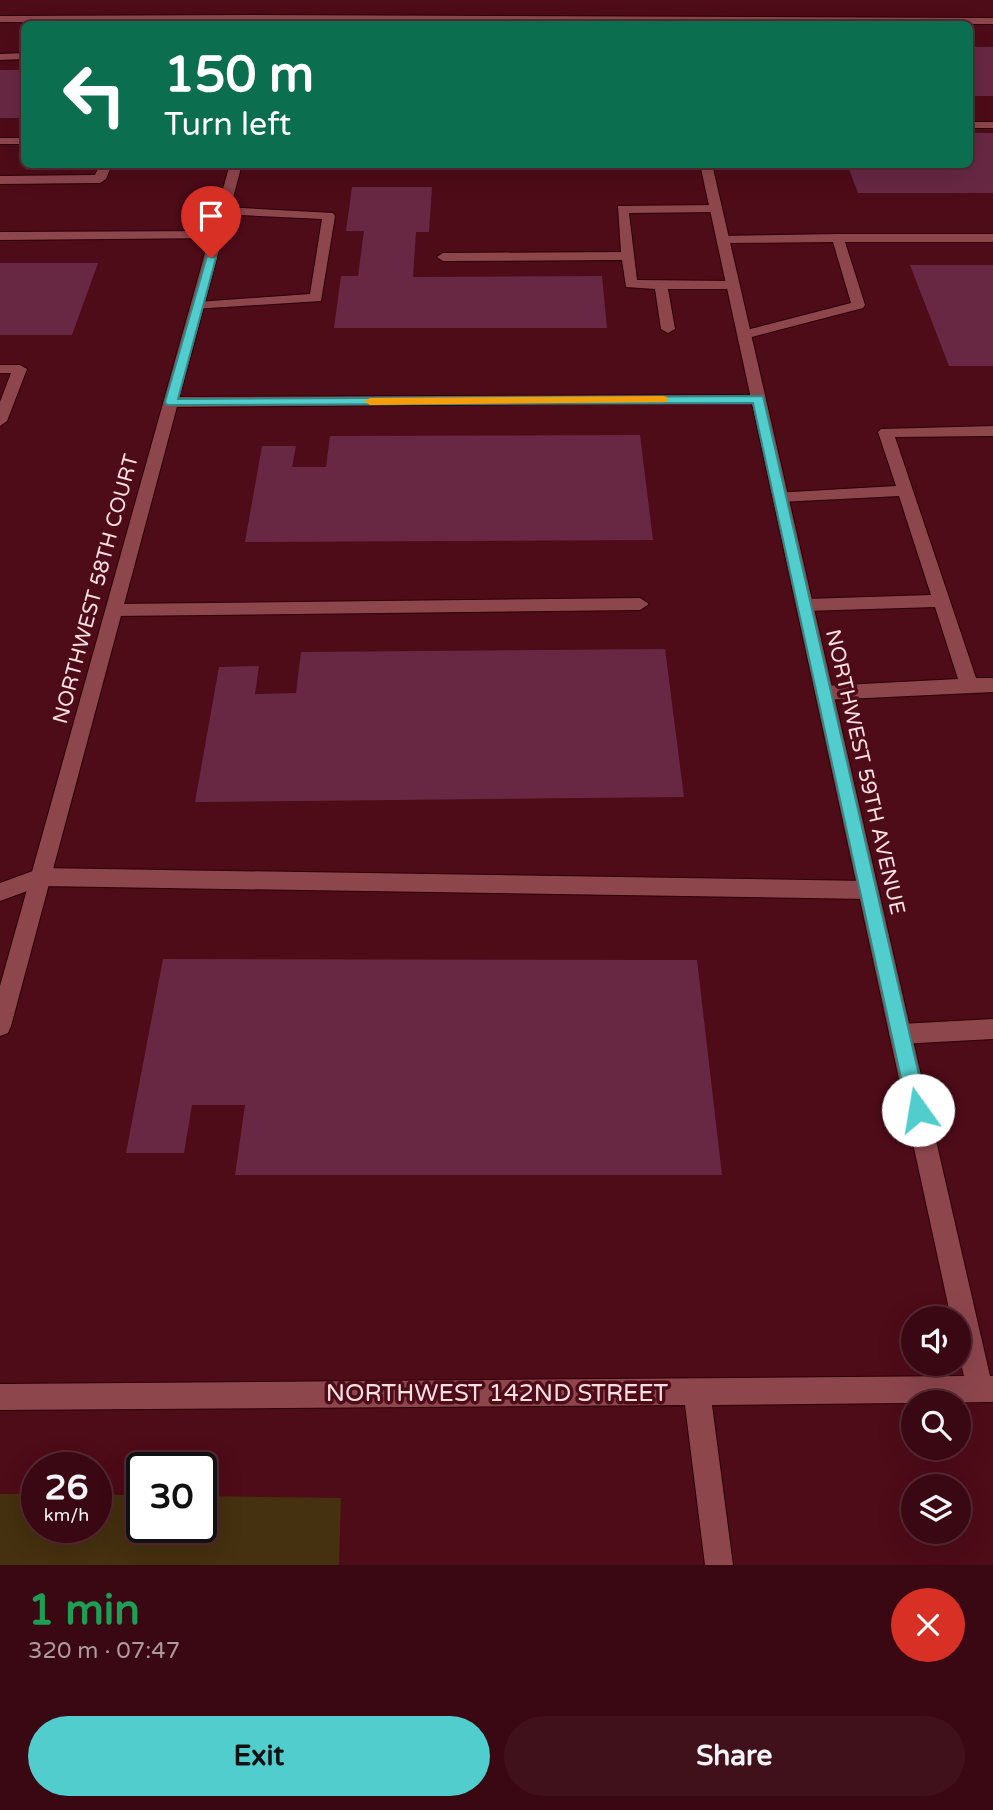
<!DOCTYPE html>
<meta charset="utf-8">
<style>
body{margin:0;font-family:"Varela Round",sans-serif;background:#41111b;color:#f1f3f6;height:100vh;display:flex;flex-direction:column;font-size:26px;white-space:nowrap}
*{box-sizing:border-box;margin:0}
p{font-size:23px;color:#ab9a9f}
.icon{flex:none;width:38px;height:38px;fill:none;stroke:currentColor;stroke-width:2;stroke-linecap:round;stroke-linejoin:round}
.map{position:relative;height:1565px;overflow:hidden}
.side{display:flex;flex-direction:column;background:#3a0812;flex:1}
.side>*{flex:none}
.guide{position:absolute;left:21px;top:21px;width:952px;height:147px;border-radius:10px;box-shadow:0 7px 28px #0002,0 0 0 2px #542932;background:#0b6e4f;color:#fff;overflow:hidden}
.controls{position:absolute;left:901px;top:1306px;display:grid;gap:14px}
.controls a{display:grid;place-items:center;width:70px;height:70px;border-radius:50%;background:#3a0812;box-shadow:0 7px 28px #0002,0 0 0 2px #542932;font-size:35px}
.speed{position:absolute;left:21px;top:1452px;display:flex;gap:14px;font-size:35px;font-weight:700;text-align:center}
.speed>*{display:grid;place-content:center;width:91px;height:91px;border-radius:50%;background:#3a0812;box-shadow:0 7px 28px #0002,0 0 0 2px #542932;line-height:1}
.speed small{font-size:18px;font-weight:400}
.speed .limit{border:4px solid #111;border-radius:10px;background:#fff;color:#111}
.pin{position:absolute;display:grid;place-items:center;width:60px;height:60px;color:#fff;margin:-72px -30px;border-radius:50% 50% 50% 0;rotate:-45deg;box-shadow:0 0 7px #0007}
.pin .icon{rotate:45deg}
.me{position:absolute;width:77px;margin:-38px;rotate:347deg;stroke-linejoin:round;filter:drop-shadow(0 0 5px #0008)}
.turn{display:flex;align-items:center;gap:24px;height:147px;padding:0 28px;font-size:32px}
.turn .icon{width:91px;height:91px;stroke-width:2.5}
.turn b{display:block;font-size:49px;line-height:60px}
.round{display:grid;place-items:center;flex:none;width:74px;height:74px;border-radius:37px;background:#41111b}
.summary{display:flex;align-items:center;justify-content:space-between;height:119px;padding:0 28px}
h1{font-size:42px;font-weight:700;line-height:52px;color:#1e9e55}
.cta{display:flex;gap:14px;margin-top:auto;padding:14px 28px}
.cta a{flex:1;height:80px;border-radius:42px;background:#52cdcd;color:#111;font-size:28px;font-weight:700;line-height:80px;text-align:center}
.cta a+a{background:#41111b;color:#f1f3f6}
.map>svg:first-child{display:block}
.green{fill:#45300f}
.building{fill:#682844}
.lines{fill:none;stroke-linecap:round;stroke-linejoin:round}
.service-casing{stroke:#2b0006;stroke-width:2}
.minor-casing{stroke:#2b0006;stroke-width:2}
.service{fill:#8e464d;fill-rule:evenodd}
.minor{fill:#8e464d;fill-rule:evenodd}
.route{fill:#52cdcd;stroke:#358585;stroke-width:2}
.slow{fill:#f59e0b}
.labels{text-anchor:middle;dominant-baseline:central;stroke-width:7;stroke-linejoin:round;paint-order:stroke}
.street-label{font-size:21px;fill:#f9dfe0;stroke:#4e0b18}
.near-street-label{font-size:24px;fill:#f9dfe0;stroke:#4e0b18}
</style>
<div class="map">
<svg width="993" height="1565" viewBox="0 0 993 1565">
<rect width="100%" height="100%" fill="#4e0b18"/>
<path class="green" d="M0,1494H37V1528H96V1495H142V1528H201V1496L341,1498L339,1565H0Z"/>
<path class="building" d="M970,47H993V96H970Z
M0,70H24V118H0Z
M970,133H993V193H858L847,164H970Z
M352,187H432L429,232H416L413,277L602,276L607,328H334L341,276H358L364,231H346Z
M0,263H98L72,335H0Z
M910,265H993V366H949Z
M640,435L653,540L245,542L262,446H296L292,467H326L330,436Z
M665,649L684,797L195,802L219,667L259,666L255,694L296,693L301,652Z
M163,959L697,960L722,1175H235L245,1105H192L184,1153H126Z"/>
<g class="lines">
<g class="service-casing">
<path id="service" d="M24,53V59L0,60V54Z
M970,122H993V128H970Z
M0,138H24V144H0Z
M100,164H112L106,179L100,183L0,184V176L95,175Z
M716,205L720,206V212L629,213L637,280L733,281L740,285L733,289H668L675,329L668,333L661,329L655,289L626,287L622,260L443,261L437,257L443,253L621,252L618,206Z
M224,207L333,213L335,216L321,301L193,309V303L198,302L310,294L322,219L220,214L218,211Z
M217,231L223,235L221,238L0,240V232Z
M838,234H993V242H845L865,305L863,308L744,339L739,338V332L851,303L833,242L723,243L717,239L719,236Z
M0,365H20L27,369L7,421L0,426V402L11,373H0Z
M759,395L764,396L766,399L764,402L171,407L164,402L171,397Z
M993,426V436L895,437L976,678H993V692L824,700L818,698L815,693L818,688L824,686L958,679L935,607L805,611L796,605L805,599L931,595L899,496L780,502L772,497L774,493L896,486L878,432L881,429Z
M640,598L649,604L640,610L114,616L105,610L114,604Z
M41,868L868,881L875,884L878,890L875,896L868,899L41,886L0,901V883Z
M993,1019V1039L900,1044L892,1041L889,1034L892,1027L900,1024Z"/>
</g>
<g class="minor-casing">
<path id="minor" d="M248,15L993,18V24L0,22V16Z
M230,164H242L11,1026L8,1033L0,1036V986Z
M700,164H712L990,1376H993V1402L712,1405L733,1565H705L685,1405L0,1410V1384L964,1376L959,1355V1318H951Z"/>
</g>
<use href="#service" class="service"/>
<use href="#minor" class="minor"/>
</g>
<path class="route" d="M207,256L216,258L178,399L763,396L927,1110L924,1116L918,1119L911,1116L908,1110L753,403L167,405L165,402Z"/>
<path class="slow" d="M663,396L667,397V402L370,405L364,401L370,398Z"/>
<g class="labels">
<g class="street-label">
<text transform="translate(96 589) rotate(-75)">NORTHWEST 58TH COURT</text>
<text transform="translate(865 772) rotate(77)">NORTHWEST 59TH AVENUE</text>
</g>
<g class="near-street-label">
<text x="497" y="1393">NORTHWEST 142ND STREET</text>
</g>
</g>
</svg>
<div class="controls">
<a><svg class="icon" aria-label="sound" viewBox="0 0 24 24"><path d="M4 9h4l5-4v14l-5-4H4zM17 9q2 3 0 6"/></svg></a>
<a><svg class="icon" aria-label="search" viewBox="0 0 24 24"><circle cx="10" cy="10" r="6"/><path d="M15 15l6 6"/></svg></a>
<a><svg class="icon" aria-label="layers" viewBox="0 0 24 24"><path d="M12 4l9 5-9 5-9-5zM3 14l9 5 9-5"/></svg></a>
</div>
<div class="speed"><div>26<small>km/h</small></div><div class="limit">30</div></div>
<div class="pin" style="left:211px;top:258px;background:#d93025"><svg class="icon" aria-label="arrive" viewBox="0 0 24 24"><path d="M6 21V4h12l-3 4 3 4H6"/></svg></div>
<svg class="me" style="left:918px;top:1110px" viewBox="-20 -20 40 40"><circle r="19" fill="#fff"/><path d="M0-13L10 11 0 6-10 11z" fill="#52cdcd"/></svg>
<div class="guide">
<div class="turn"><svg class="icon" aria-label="left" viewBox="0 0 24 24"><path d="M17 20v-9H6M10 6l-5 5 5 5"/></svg><div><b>150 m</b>Turn left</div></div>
</div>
</div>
<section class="side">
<div class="summary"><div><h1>1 min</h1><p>320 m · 07:47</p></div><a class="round" style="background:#d93025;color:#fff"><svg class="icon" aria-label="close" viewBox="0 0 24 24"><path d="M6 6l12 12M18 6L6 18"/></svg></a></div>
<div class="cta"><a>Exit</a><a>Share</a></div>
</section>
